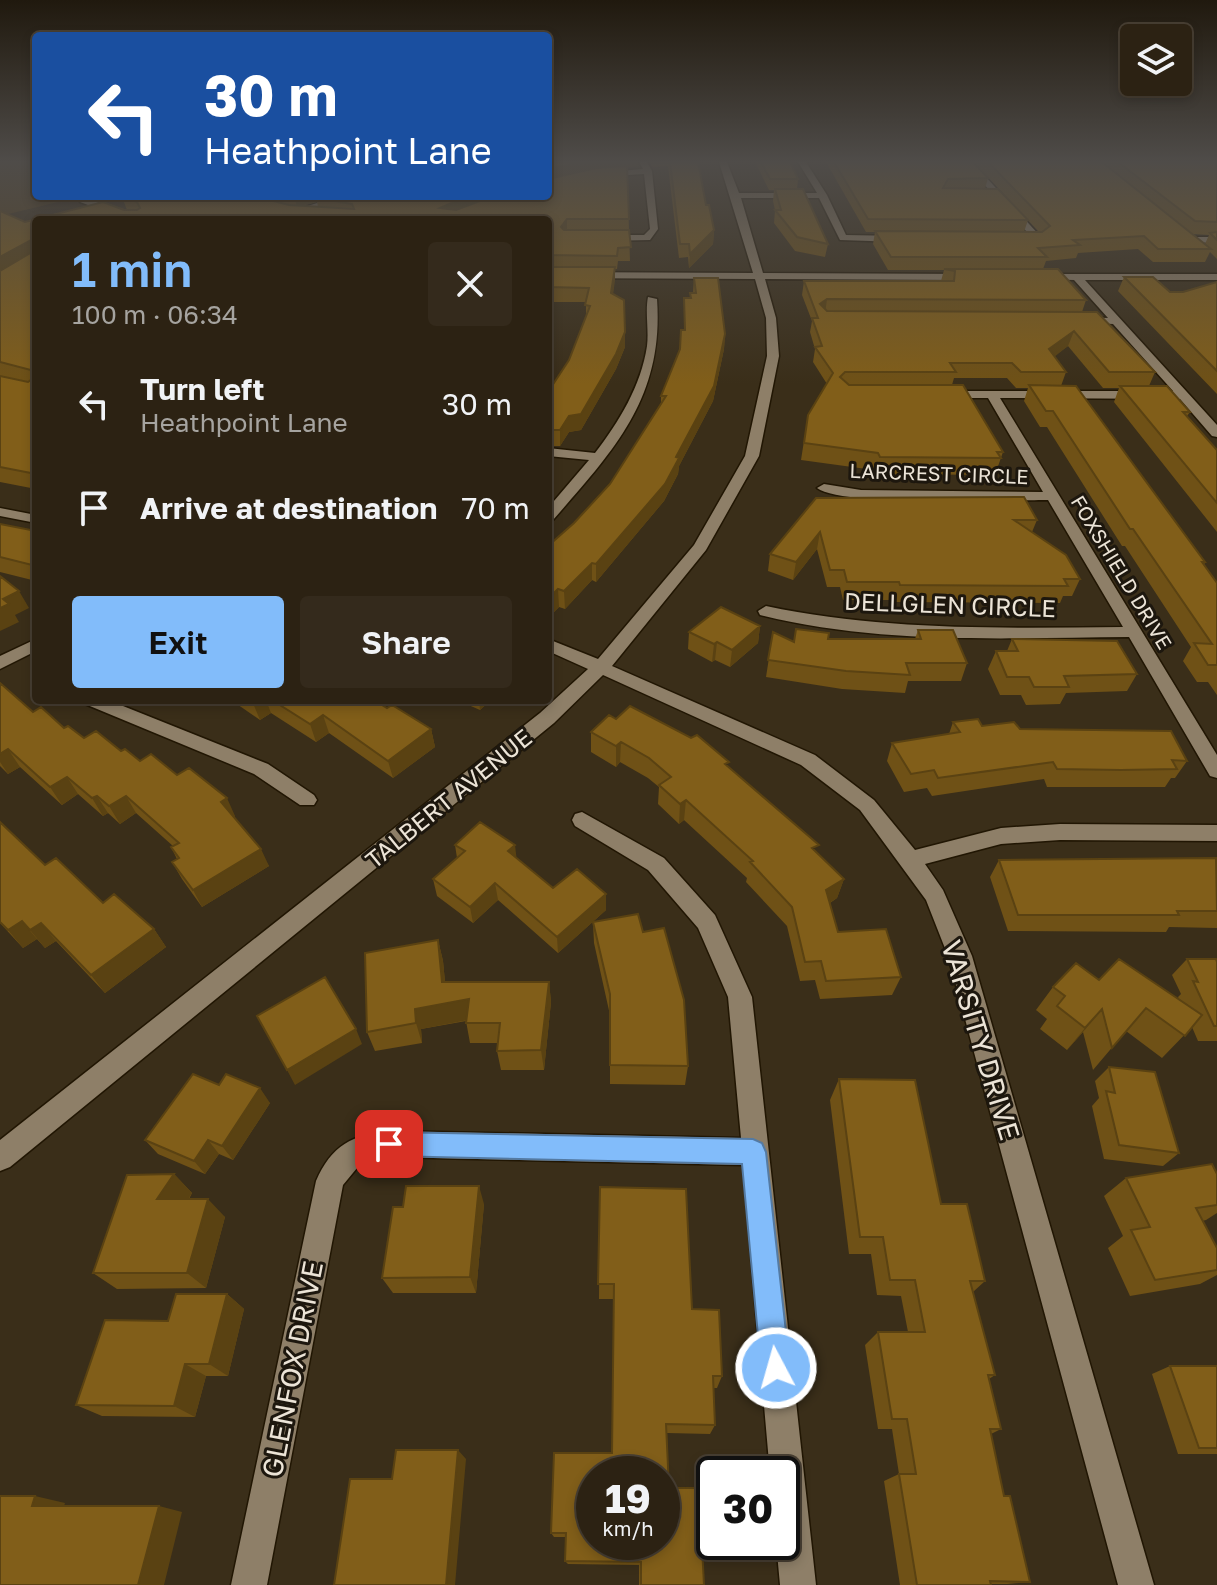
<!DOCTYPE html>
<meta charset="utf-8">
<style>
body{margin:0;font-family:"Golos Text",sans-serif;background:#342a1c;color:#f1f3f6;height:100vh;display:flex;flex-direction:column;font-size:30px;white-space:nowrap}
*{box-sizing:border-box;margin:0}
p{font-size:26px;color:#a6a4a0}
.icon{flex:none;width:44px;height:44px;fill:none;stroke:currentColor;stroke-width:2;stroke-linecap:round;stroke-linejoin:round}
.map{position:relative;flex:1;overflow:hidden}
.panel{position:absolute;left:32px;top:216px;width:520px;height:488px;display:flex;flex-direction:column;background:#2c2213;border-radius:8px;box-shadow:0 4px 12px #0003,0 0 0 2px #483f33}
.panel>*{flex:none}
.top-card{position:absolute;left:32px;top:32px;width:520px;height:168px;border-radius:8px;box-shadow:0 4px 12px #0003,0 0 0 2px #483f33;background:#1a4fa0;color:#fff;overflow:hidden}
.tools{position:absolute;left:1120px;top:24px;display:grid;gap:16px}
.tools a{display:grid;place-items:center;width:72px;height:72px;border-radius:8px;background:#2c2213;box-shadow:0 4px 12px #0003,0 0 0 2px #483f33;font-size:40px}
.speed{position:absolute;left:576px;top:1456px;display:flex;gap:16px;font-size:40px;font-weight:700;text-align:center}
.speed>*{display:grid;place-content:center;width:104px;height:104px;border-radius:50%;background:#2c2213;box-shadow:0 4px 12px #0003,0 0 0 2px #483f33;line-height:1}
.speed small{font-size:20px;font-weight:400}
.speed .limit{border:4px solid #111;border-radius:12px;background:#fff;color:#111}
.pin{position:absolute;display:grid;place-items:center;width:68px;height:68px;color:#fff;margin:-34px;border-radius:16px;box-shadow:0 4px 12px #0006}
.me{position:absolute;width:88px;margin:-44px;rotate:354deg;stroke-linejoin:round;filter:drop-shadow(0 0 6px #0008)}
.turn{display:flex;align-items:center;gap:28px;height:168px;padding:0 40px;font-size:36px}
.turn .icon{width:104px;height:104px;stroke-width:2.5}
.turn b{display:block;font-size:56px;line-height:68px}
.round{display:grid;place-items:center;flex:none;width:84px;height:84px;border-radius:8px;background:#342a1c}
.overview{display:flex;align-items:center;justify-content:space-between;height:136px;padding:0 40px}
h1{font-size:48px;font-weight:600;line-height:60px;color:#82bcfa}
.primary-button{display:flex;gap:16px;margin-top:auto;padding:16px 40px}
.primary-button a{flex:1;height:92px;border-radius:8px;background:#82bcfa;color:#111;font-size:32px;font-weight:600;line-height:92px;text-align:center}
.primary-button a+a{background:#342a1c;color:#f1f3f6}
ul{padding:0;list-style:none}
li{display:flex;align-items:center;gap:24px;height:104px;padding:0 40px}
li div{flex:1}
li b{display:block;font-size:30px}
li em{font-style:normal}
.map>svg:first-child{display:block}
.green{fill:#543f19}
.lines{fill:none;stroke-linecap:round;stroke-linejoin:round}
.minor-casing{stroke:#211603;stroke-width:3}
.minor{fill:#8e7f68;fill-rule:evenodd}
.wall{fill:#6f5116;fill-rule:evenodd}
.shaded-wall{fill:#5a4212}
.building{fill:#815e19;stroke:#5a4212;stroke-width:2;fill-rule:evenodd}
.route{fill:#82bcfa;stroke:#547aa2;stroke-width:2}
.labels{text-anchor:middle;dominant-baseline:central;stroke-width:6;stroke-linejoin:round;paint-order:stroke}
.far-street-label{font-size:20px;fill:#ece4d7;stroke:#1d170e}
.street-label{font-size:24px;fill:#ece4d7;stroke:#1d170e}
.near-street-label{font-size:28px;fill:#ece4d7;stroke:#1d170e}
</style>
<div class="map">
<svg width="1217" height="1585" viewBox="0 0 1217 1585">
<rect width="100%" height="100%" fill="#3a2e19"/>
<path class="green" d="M0,162H36V196H83L0,216Z"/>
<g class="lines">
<g class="minor-casing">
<path id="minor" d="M639,162H647L652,171L658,229L650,240L602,241L597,238L602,235H644L650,229L644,174L596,177L548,188V184L596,173L643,169Z
M719,162H727L739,193H817L798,162H806L827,195L846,235L900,236L905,239L900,242L840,240L819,198H741L763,273L969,274L974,277L969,280L765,279L776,318L779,356L759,456L706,550L612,666L815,755L874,800L915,850L1001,828L1060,824L1217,825V841L1060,840L1001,844L925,864L943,890L972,956L1154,1585H1118L948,956L926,900L860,810L801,765L603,675L554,723L10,1167L0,1171V1140L540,713L588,669L548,651V639L598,659L694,545L745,456L767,356L766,318L755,279L548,278V272L753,273Z
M964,162H972L1041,237V241H1035Z
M339,196H352L296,214L289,212Z
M83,197L140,218L141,220H129L80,202Z
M1186,237H1217V243L1183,242Z
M1041,274H1217V280H1085L1217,425V437L1212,436L1180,399L1000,398L1217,755V778L1210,776L1129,637C1006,638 881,645 760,615L758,611L766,606C884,631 1002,628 1123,627L1048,500C1008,500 842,507 817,488L824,484L861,490L1043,492L988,398H943L937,394L939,391H1173L1113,324L1076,322L1075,320L1080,317L1108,318L1074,280L1038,279Z
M648,297L657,299C664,398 614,450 553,520L548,521V508L589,460L548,456V448L595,453C619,422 641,386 647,346C649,330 645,312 648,297Z
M0,508L36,515V523L0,516Z
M36,639V651L0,669V656Z
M82,700H108L268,764L314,795L317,800L314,805H300L254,774L85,704Z
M582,812L664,858L715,915L752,997L816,1585H780L776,1542H782V1474H770L743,1165L389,1157L362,1162L343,1185L267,1585H231L316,1181C331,1146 353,1134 389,1131L741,1138L728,997L698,928L648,870L575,826L572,820L575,814Z"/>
</g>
<use href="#minor" class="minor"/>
</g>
<path class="wall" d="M548,162H638V166L627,167L630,261H618L617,269H615L613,294L624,300L625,347L616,369L581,430L569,432L560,446H551L552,459L548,463V392L569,360L586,318V302H548V220H36V489L0,482V211L25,222L103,202L127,210L122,197L125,196H548ZM317,202L318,207L301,206Z
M649,162H698L706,205L714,230L713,244L689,268L688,257L679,258L668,166L653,167Z
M755,162H790L798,179L797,189L828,244L825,257L795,251L774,223L775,210L773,201L774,190H769Z
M826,162H973L988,178L985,189L1028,220L1024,232H1039L974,162H1217V259L1210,252L1205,262H1153L1138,249L1078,253L1076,258L1046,261L1043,269L1086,300L1082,312L1155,372L1149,386L1190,412L1187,416L1217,450V532L1114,402L1119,388H1103L1068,346L1054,356L1066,372L1061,386L1205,562L1204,565L1217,583V695L1208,682H1197L1183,661L1191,647L1125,546H1122L1047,427H1040L1024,401L1028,388H1016L1007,378H954L952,385L1003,452L995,475L876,474L874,470L801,460L808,415L827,384L813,362L815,349L810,332L812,321L802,295L804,281H941L944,270H888L873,244L875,232H866ZM1193,234L1209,235L1205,244Z
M1124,277L1170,292H1183L1217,282V394L1118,291Z
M694,278L725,334L724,349L713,401L679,466L678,474L664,501L596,582L592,580L565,609L559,607L552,614L548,612V546L574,523L610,484L661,403V396L680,349L684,330V298H690L693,293Z
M816,498L1037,520L1032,532L1080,579L1072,596H1063L1060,603L895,602L894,600H843L840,587H827L817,549L793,580L768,571L770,554Z
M0,524L36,531V581L0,572Z
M760,626L758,643L730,667L715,660L712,662L688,649L689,632Z
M918,630L967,663L961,681H908L905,693L842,689L766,677L773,632L794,642L828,639H915Z
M1012,639L1137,674L1127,691L1066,693L1060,704L1026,705L1021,695H1000L988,669L996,651H1007Z
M0,683L33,712L84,738L121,751L140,761L177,775L235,816L234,817L269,866L202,907L182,879L172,862L177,859L171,847L173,846L136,813L120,824L108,813L103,816L78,794L62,805L20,767L8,774L0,766Z
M231,700H374L387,708L431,729L435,747L393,778L329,733L316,742L271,713L260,720Z
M457,700H491L480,710Z
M616,719L729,767L844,879L837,898L830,903L838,932L901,977L892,995L820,999L815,980L800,981L787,926L746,882L747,878L684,820L679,824L658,804L659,787L648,778L620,762L616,767L591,752V732Z
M953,722L982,726L1020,729L1187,761L1175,778H1171L1165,787H1047L1044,779L932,796L927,788L904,792L887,761L892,743L949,734Z
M0,822L45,865L103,903L154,929L166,947L105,993L56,941L45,948L37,939L23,948L0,923Z
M455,845L516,859L553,888L606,910L558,953L498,900L473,923L437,896L433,879L457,858Z
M1217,859V928L1169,927L1166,932L1008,931L990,877L999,860Z
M593,922L643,932L688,1066L685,1085L610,1084V1015L594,943Z
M438,940L443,961L445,982H549L551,1002L544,1070H501L497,1051L498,1043H470L466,1021L421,1029L422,1043L375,1051L367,1032Z
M1187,959L1217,962V1041H1198L1192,1027L1162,1058L1126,1031L1093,1070L1083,1032L1067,1050L1040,1029L1047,1019L1036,1010L1053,987L1099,980L1179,1000L1178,997L1181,994L1172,975Z
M1109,1067L1179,1153L1163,1166L1104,1159L1092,1106L1099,1098L1095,1081Z
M839,1079L941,1204L985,1281L973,1292L995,1375L989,1379L1001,1429L991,1434L1004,1496L1030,1582L1007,1584H990L991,1585H900L884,1481L899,1474L892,1429H878L865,1345L878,1332H908L901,1296L877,1295L871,1254H849L830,1100Z
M219,1085L270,1103L233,1160L219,1154L205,1174L158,1154L145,1140Z
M174,1174L192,1193L189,1199L225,1217L206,1288L117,1289L93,1273Z
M1217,1174V1213L1206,1220L1202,1221L1217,1248V1275L1200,1284L1130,1296L1108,1248L1123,1236L1104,1196L1126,1178Z
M600,1187L692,1309L722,1376L717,1388H713L715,1425L710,1434L667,1433L669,1488L704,1585H639V1565L568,1564L565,1561L566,1537H554L551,1533L612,1453L614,1299H599Z
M484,1204L476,1293H393L382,1278Z
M227,1294L244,1309L228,1376H206L195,1417L102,1416L76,1405L168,1321Z
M1170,1366H1217V1454H1178L1152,1374Z"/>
<path class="shaded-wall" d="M581,162H638V166L595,170L548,182V169Z
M294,196H344L316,198L317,202L297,207Z
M468,196H499L442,220L440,208Z
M567,219V232L561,227Z
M714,230L713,244L689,268L690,254Z
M31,240L36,252L0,275V257Z
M615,267V281L611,307V293Z
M827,299L825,314L820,304Z
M1074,331L1068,346L1044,365L1049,349Z
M625,332V347L616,369L581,430L569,432L560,446V430Z
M725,334L724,349L713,401L679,466L678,474L664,501L596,582V564L676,457Z
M551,443L552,459L548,463V446Z
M820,532L817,549L793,580L796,562Z
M592,563V580L565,609L564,591Z
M558,589L559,607L552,614L551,596Z
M19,591L29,608L15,615L19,622L0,631V608L3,599Z
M760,626L758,643L730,667L732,650Z
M717,642L715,660L712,662L714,644Z
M257,700H266L271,713L260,720L253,703Z
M479,700H491L480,710Z
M323,715L329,733L316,742L310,724Z
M431,729L435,747L393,778L388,761Z
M621,742L620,762L616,767V746Z
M8,749L20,767L8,774L0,762V754Z
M67,777L78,794L62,805L50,787Z
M97,796L108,813L103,816L92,798Z
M126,796L136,813L120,824L109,806Z
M227,798L235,816L229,820L221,802Z
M686,800L684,820L679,824L680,804Z
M515,845L517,862L508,851Z
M261,849L269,866L202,907L193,890Z
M844,879L837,898L820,909L826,890Z
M495,883L498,900L473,923L470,907Z
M606,894V910L558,953L557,937Z
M22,921L37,939L23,948L8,930Z
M41,923L56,941L45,948L30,930Z
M154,929L166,947L105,993L91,975Z
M438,940L443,961L447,1002L442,982Z
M549,982L551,1002L544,1070L541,1050Z
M469,999L473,1019L421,1029L422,1043L416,1023L415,1009Z
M1102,1009L1083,1032L1067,1050L1085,1028Z
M356,1029L362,1044L295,1085L287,1070Z
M260,1088L270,1103L233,1160L222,1146Z
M208,1140L219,1154L205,1174L194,1161Z
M174,1174L192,1193L176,1218L157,1199Z
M479,1186L484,1204L476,1293L470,1277Z
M208,1199L225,1217L206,1288L187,1273Z
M227,1294L244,1309L228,1376L209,1364Z
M185,1364L206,1376L195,1417L174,1406Z
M458,1450L466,1459L455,1585H446Z
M35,1496L65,1503L62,1512L32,1506Z
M159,1506L182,1512L164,1585H138Z"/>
<path class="building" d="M548,162H581L548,169Z
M670,162H698L706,205H709L714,230L690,254L689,244H680Z
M761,162H790L798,179H770Z
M834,162H973L988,178L948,179L943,188L998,189L1028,220L868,219Z
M988,162H1102L1211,249H1158L1144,236L1073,240L1080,245L1038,248L1047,257H891L875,231L1042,232L1050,226Z
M1118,162H1217V222L1195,221Z
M627,166L629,219H567L561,227L564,230H629L631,247L618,248L617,256L548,255V220H489L487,219L486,220H36V474L0,467V376L28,382L32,379L31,370L0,362V271L32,252L31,240L0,257V211L25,222L103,202L124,210H137L140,208L137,202L122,197L125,196H254L289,205L354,209L352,204L316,198L321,196H468L440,208L456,210L493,196H548V179L596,168Z
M775,189H803L828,244L797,237L775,210H781Z
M1217,232V240L1210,233Z
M548,267H615L611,293L624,300L625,332L616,354L581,414L569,416L560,430H548V392L569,360L590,306L585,305L589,288L548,287Z
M944,269H1058L1086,300L827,299L820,304L827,311L1097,312L1155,372H1109L1074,331L1049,349L1066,372H1021L1012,363H950L956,372H845L840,377L849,385H963L1003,452H997L1001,458L880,457L878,453L804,443L808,415L833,373L815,347L822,346L812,318H818L804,281H954L955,271Z
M1124,277H1153L1170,292H1183L1217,282V371Z
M694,278H718L725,334L714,386L676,457L679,458L665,484L596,564L592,563L564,591L558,589L551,596L548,595V546L574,523L610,484L666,396H661L680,349L681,330H685L684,298H691L690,293H696Z
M1029,385L1076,386L1205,562H1202L1217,583V665H1208L1194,643L1212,644L1133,529H1130L1053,411H1046Z
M1120,386H1167L1190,412H1183L1217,450V503Z
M1024,497L1037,520H1014L1066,555L1080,579H1064L1068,586L900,585L899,582H847L844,570H830L820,532L796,562L770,554L816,498Z
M0,524L36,531V566L0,557Z
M0,576L19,591L3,599L9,604L0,608Z
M721,607L760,626L732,650L717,642L714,644L689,632Z
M796,629L829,633L828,639H921L918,630H953L967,663H906L910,675L846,671L768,660L773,632L794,642Z
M1012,639L1117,641L1137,674L1064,676L1069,687H1034L1029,677H1007L996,651H1018Z
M0,683L33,712L41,707L64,728L68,726L84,738L96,731L121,751L125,749L140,761L151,754L177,775L189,768L227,798L221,802L261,849L193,890L172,862L179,858L171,847L179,843L126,796L109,806L97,796L92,798L67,777L50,787L8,749L0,754Z
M272,700H374L387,708L392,705L431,729L388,761L323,715L310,724Z
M630,706L691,738L697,735L729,762L725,764L819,845L812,848L844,879L826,890L838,932L886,929L901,977L826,981L821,961L805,962L792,907L750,862L753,861L686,800L680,804L659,785L671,777L649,758L621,742L616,746L591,732L609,715L616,719Z
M978,719L982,726L1014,722L1020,729L1171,731L1187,761L1172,760L1177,769L1121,770L1057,769L1053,762L938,778L934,770L911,774L892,743L960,732L953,722Z
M0,822L45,865L56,858L103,903L114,894L154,929L91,975L41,923L30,930L22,921L8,930L0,922Z
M480,822L515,845L508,851L553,888L577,869L606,894L557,937L495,883L470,907L433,879L465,851L455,845Z
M1216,858L1217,911H1177L1179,915H1018L999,860Z
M638,914L643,932L664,928L684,1000L688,1066L610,1065V994L593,922Z
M438,940L442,982H549L541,1050L497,1051L500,1023H466L469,999L415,1009L416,1023L367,1032L365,953Z
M1119,959L1202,1015L1185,1036L1146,1008L1112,1048L1102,1009L1085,1028L1057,1006L1065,996L1053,987L1076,963L1099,980Z
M1187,959H1216L1217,962V1026H1214L1193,981L1198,982Z
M325,977L356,1029L287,1070L257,1016Z
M1109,1067L1155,1072L1179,1153L1119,1145L1106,1091L1115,1093Z
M193,1074L219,1085L226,1074L260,1088L222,1146L208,1140L194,1161L145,1140Z
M839,1079L915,1080L941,1204H967L985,1281H970L995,1375H988L1001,1429H990L1004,1496H1010L1030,1582L990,1581L991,1585H917L899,1474H916L907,1419H892L878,1332H925L915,1280H890L883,1237H860Z
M1212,1164L1217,1174V1205L1196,1208L1217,1248V1270L1155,1280L1131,1230L1150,1227L1126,1178Z
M174,1174L157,1199H208L187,1273H93L127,1175Z
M406,1186H479L470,1277L382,1278L393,1207H403Z
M600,1187L686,1189L692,1309L719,1310L722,1376H713L715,1425L666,1424L669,1488H699L704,1585H641V1562L565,1561L566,1533H551L554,1453H612L614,1284H598ZM594,1474H662V1542H594Z
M176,1294H227L209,1364H185L174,1406L76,1405L105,1320L168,1321Z
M1170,1366H1217V1448H1199Z
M396,1450H458L446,1585H334L350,1479H392Z
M0,1496H35L32,1506H159L138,1585H0Z"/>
<linearGradient id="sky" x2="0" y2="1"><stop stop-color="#20190e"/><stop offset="0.42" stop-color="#4f4c49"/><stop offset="1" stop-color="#4f4c49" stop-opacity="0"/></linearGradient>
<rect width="1217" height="384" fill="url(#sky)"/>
<path class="route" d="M389,1132L753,1139L762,1143L766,1152L790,1368L786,1378L776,1383L766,1378L761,1368L742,1164L389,1156L381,1152L377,1144L381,1135Z"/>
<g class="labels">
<g class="far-street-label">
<text transform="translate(939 473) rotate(2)">LARCREST CIRCLE</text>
<text transform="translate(1122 572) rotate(59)">FOXSHIELD DRIVE</text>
</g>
<g class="street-label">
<text transform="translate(950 604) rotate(2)">DELLGLEN CIRCLE</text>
<text transform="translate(448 798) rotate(-39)">TALBERT AVENUE</text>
</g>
<g class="near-street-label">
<text transform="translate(981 1040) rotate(73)">VARSITY DRIVE</text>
<text transform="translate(292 1369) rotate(-79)">GLENFOX DRIVE</text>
</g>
</g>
</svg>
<div class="tools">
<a><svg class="icon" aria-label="layers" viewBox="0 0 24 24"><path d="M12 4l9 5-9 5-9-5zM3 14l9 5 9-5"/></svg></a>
</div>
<div class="speed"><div>19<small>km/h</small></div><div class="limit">30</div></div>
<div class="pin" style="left:389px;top:1144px;background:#d93025"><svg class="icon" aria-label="arrive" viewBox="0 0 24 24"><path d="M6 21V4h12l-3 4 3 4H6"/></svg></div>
<svg class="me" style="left:776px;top:1368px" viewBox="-20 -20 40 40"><circle r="17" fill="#82bcfa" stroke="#fff" stroke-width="3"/><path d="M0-11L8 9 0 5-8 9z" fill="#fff"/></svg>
<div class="top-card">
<div class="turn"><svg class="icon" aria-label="left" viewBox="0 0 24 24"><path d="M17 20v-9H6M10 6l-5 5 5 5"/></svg><div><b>30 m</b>Heathpoint Lane</div></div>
</div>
<section class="panel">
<div class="overview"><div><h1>1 min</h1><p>100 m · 06:34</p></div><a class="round"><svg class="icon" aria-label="close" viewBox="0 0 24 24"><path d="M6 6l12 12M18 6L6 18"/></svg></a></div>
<ul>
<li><svg class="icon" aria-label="left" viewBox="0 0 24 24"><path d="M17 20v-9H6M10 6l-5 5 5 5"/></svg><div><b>Turn left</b><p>Heathpoint Lane</p></div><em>30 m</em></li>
<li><svg class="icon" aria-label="arrive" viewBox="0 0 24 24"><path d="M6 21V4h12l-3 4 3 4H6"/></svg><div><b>Arrive at destination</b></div><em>70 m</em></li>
</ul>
<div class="primary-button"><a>Exit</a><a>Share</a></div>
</section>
</div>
